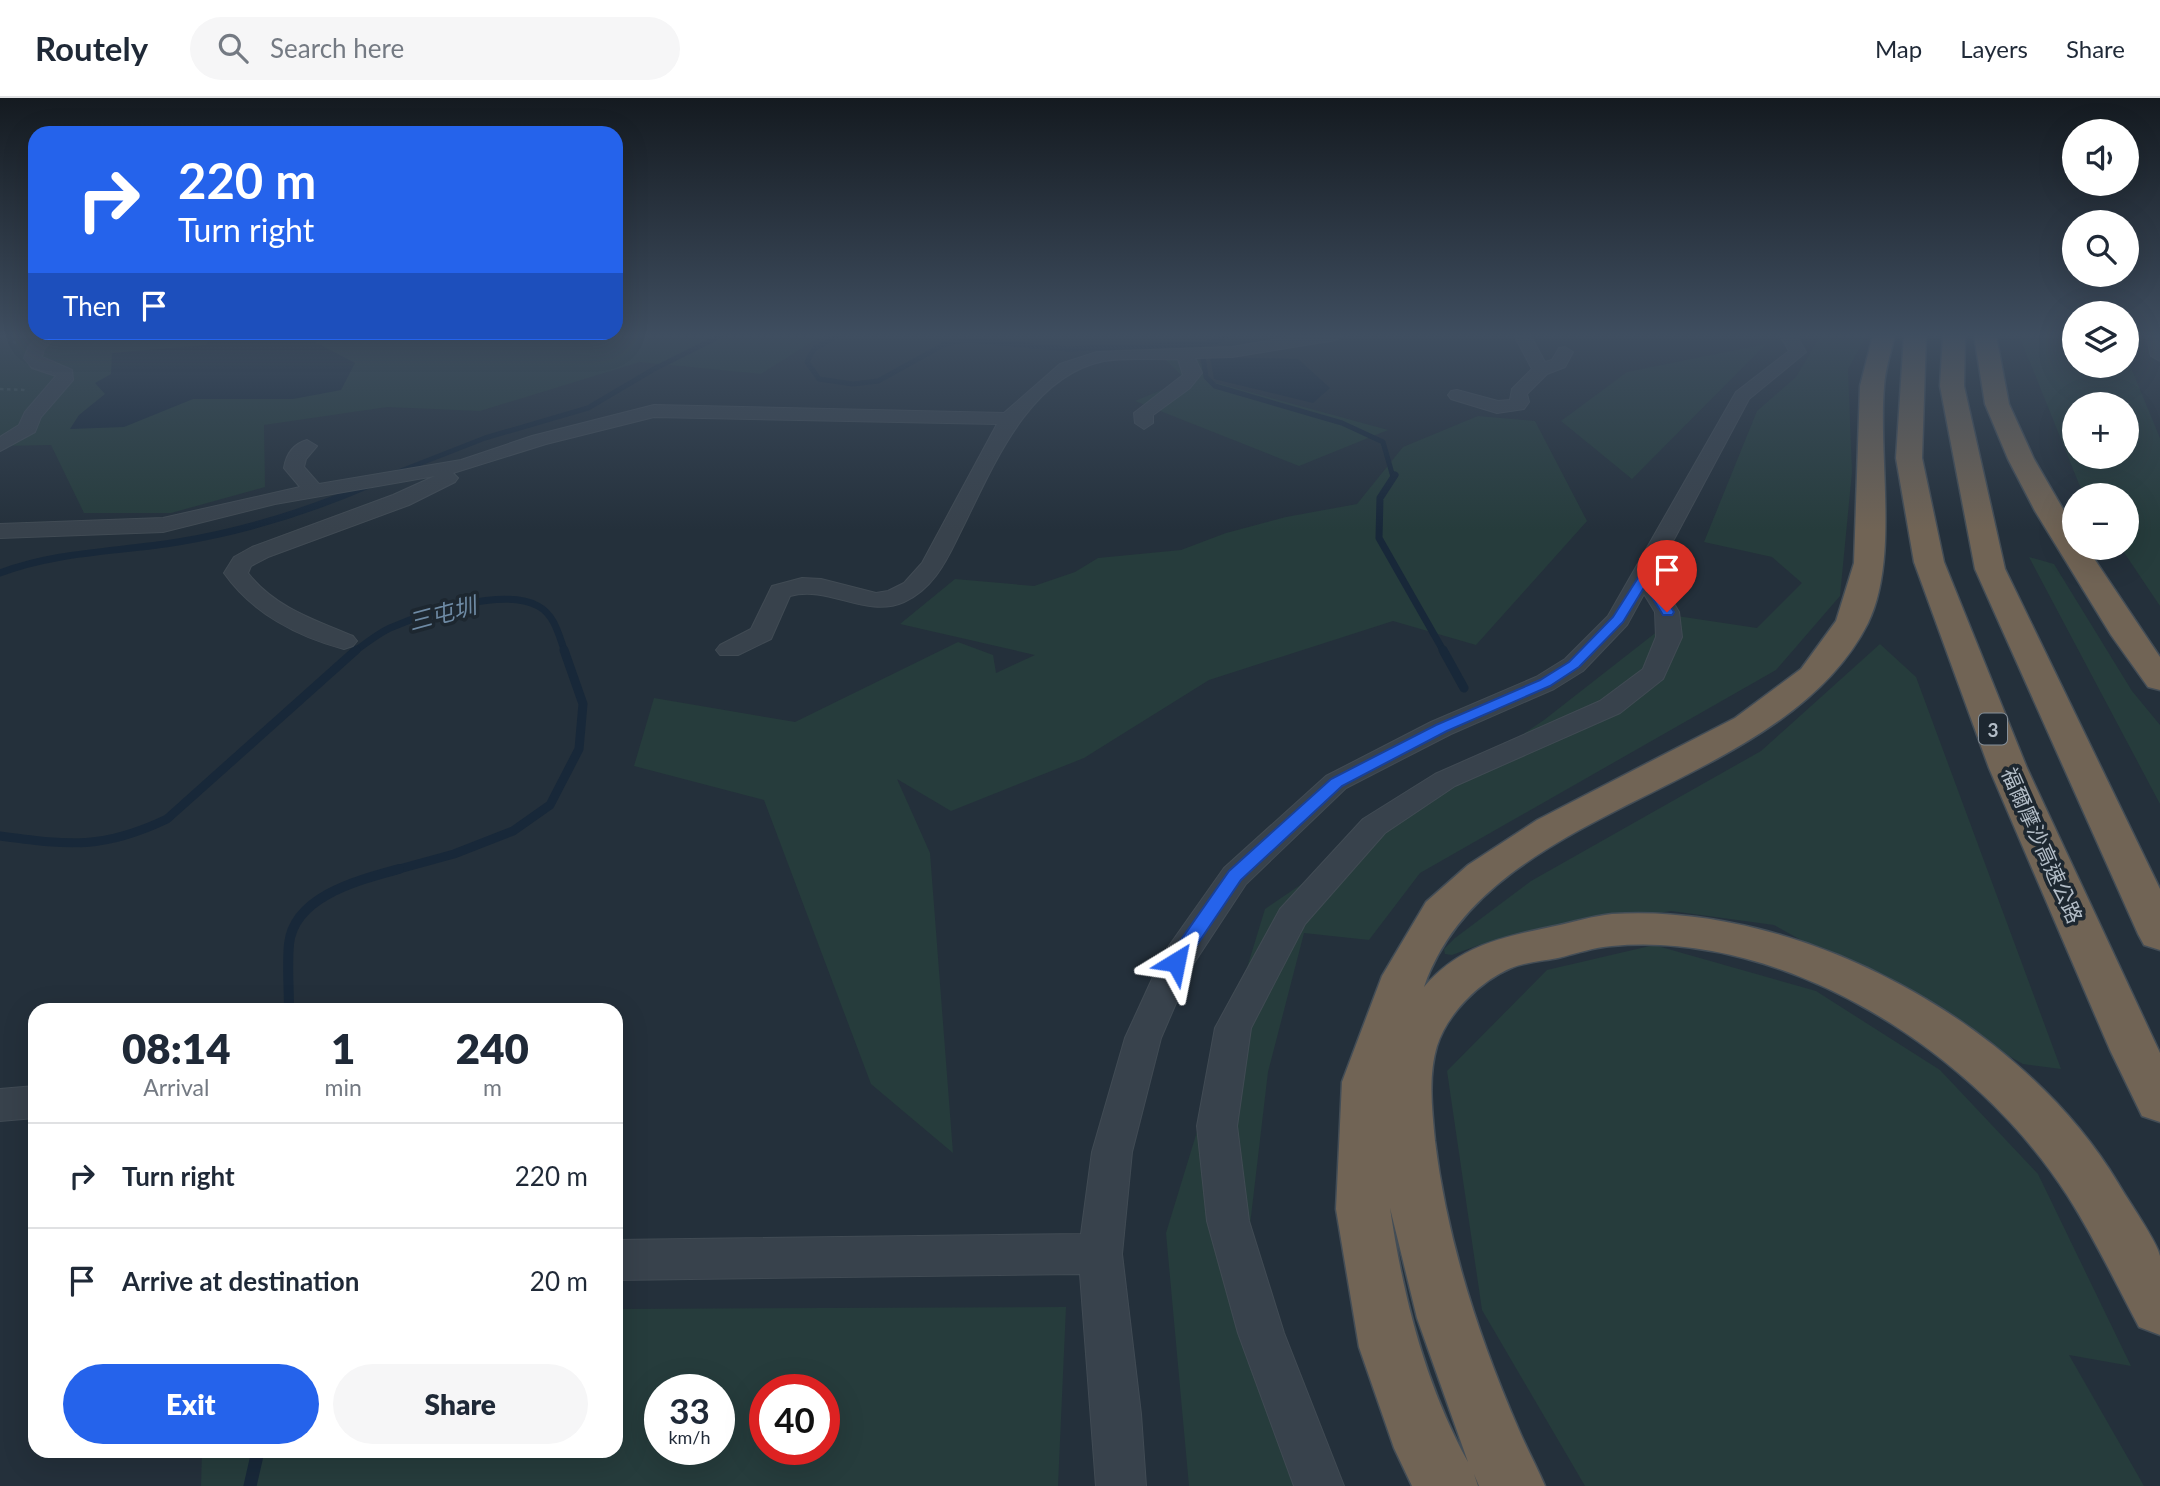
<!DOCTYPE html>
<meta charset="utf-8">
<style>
body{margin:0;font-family:Lato,"Noto Sans TC",sans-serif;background:#f6f6f7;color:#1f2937;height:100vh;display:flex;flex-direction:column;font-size:26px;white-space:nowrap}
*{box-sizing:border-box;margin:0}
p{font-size:23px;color:#747a83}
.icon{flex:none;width:38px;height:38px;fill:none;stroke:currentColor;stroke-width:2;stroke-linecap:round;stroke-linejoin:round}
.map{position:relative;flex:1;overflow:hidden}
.sheet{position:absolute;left:28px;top:905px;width:595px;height:455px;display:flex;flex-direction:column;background:#fff;border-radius:21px;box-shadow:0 7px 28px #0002}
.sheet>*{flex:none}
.banner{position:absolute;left:28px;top:28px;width:595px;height:214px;border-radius:21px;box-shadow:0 7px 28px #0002;background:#2563eb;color:#fff;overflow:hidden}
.controls{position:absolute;left:2062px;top:21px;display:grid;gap:14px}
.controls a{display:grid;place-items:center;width:77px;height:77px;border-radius:50%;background:#fff;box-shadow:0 7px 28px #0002;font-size:35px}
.speed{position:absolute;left:644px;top:1276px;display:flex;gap:14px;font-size:35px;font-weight:700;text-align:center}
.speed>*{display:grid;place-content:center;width:91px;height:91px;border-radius:50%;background:#fff;box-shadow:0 7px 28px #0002;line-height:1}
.speed small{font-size:18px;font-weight:400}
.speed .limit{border:10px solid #d22;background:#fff;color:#111}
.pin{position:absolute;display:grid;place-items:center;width:60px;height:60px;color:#fff;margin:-72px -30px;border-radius:50% 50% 50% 0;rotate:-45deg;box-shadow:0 0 7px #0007}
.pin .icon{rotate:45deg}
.me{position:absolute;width:77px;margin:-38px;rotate:35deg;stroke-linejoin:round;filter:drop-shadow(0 0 5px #0008)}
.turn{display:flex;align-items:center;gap:24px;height:147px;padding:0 35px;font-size:32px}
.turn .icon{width:91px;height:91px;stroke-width:2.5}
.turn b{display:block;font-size:49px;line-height:60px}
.then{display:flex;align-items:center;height:66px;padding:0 35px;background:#0003;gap:14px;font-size:26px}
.eta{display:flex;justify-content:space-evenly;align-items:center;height:119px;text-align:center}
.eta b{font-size:42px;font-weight:800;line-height:49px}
.action{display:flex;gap:14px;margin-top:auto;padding:14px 35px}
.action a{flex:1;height:80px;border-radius:42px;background:#2563eb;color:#fff;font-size:28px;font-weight:800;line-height:80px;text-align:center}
.action a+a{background:#f6f6f7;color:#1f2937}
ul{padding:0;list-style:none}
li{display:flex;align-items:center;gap:21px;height:105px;padding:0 35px;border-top:2px solid #e0e1e3}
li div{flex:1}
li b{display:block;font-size:26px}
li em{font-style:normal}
header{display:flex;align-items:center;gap:42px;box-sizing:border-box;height:98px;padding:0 35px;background:#fff;border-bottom:2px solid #e0e1e3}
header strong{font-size:33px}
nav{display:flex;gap:38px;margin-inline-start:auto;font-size:24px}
.search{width:490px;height:63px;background:#f6f6f7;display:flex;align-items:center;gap:18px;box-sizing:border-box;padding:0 24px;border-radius:38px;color:#747a83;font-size:26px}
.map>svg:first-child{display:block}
.green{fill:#263c3c;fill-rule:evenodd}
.water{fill:#182839}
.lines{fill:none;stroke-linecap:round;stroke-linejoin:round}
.stream-far4{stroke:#182839;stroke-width:5}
.stream-far3{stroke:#182839;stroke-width:7}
.stream-far2{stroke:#182839;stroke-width:9}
.stream-far1{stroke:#182839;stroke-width:10}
.stream{stroke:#182839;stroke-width:13}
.minor-casing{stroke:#414b54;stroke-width:2}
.highway-casing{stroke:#434d56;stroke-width:3}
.path{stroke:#3f5454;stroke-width:2.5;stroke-dasharray:3.5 3.5;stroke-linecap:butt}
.minor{fill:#38424c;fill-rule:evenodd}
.highway{fill:#716455;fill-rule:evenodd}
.route{fill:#2563eb;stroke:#184099;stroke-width:2}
.labels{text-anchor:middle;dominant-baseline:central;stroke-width:7;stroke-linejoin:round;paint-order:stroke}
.shield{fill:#1d2730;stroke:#86909a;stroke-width:2}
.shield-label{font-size:19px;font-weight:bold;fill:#b3bdc7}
.street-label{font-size:21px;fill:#b3bdc7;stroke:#1d2730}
.water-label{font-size:23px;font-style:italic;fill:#6e8aa4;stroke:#1d2730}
</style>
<header>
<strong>Routely</strong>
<div class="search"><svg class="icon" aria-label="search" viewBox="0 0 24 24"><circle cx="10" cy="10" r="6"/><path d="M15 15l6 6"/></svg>Search here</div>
<nav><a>Map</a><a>Layers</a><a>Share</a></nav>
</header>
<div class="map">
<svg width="2160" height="1388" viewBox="0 0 2160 1388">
<rect width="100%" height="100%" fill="#24303b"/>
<path class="green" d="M0,237H823L761,276L640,264L480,313L387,309L264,327L265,389L171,415H84L51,347L0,348Z
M1816,237H1867L1848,271L1852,374L1840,498L1776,572L1420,775L1369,842L1304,835L1268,974L1244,1178L1310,1388H1189L1166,1135L1265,811L1544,622L1677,518L1757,530L1802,485L1772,459L1704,444L1757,313L1796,279L1819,240Z
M2019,237H2074V268H2126V237H2131L2129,265L2160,340V508L2121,450H2126V397H2086L2079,386ZM2074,306H2126V359H2074Z
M1766,246L1632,381L1561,323L1627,274Z
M1197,260L1213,284L1388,332L1299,368L1135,303L1186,282L1166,262Z
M1478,318L1535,323L1587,423L1476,547L1393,523L1209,582L1084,660L951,713L897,681L930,755L953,1055L871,986L764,702L634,668L654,600L795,624L958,544L993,557L996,575L1035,557L900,526L955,481L1034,488L1075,474L1098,460L1181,452L1226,435L1286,419L1357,406L1403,349Z
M2029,459L2054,466L2132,593L2160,627V706Z
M1880,546L1916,579L2061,971L2023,966L1774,827L1671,813L1479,847L1452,857L1445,856L1444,851L1455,840L1531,783L1761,653Z
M1654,847L1816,893L1940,972L2038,1076L2131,1268L2069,1257L2144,1388H1585L1482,1212L1447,973L1547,872Z
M1066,1209L1058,1388H201L202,1353H616V1211ZM660,1292H719V1351H660ZM765,1292H824V1351H765Z"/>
<path class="water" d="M211,237H325L315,244L355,265L341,292L293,301H193L124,329L70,331L79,317L105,296L95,285L111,276L112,255L206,247Z
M1210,259L1298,261L1330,290L1313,305L1214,281Z"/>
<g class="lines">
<path class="stream-far4" d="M838,237L814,251L807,264L819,281L853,286L878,283L945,246L967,242L1068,251L1201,246L1219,243L1227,237
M1201,246L1206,279L1215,288L1342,325L1383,344L1393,379
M393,376L485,340L588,310L654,271L722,237"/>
<path class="stream-far3" d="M1395,377L1380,400L1379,440L1444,554
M0,475C58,453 118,454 178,444C245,433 309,413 371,386
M354,554C365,546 377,536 390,530C425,515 503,489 538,508C555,517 559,538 565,554"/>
<path class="stream-far2" d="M1443,552L1464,590
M0,738C69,747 102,752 167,721L356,552
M392,773L454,756L513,733L550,707L579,651L583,606L564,552"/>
<path class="stream-far1" d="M289,912C289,890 287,868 289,846C294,798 359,782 399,771"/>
<path class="stream" d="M250,1388L258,1353"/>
<g class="minor-casing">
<path id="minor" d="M39,237H57L44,251L42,259L72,272L73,282L41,319L35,334L0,353V339L19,327L25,314L56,278L32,270L24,260L28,250Z
M1303,237H1344L1336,242L1232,259L1195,260L1202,275L1190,290L1153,317V325L1144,331L1135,325L1134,315L1183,277L1178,261C1154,262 1127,259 1104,263C1025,279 990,377 957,441C945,466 931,492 904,504C866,521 829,487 790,498L771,541L738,557H720L716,552L720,547L751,531L772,488L802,480L821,481L876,495L888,493L904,485L922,465L997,326L654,319L546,346L453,375L458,380L455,384L409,407L268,459L251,468L248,475C274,509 315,522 353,538L357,543L353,548L344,551C298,539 252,515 224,475L234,459L252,449L393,397L435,378L275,406L163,434L0,440V426L163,420L300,389L284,370C286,357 293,346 307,342L317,348L306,361L304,369L319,386L461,362L532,338L654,307L1004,315L1060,266L1097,254L1232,249Z
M1514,237H1530L1545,264L1552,262L1559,250L1565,249L1573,254L1565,269L1547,276L1527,296L1529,304L1524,311L1497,315L1451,301L1448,297L1451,293L1457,292L1498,303L1510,302L1512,291L1532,271Z
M1780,237H1796L1806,254L1749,301L1656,475L1679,514L1682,539L1663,581L1620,615L1455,688L1385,735L1305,826L1251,930L1237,1028L1249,1123L1284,1235L1344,1388H1294L1238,1235L1207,1123L1197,1028L1215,930L1280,811L1363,721L1435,676L1600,603L1643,571L1656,539L1655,514L1644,496L1627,527L1583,573L1554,591L1451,636L1346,690L1246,786L1192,868L1161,940L1132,1054L1122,1156L1141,1316L1146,1388H1096L1080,1176L616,1182V1142L1081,1136L1092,1054L1125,940L1164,855L1224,770L1326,678L1431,624L1536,579L1565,561L1608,518L1736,294L1789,253Z
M2146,237H2160V263L2151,258Z
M35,988V1020L0,1023V991Z"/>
</g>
<g class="highway-casing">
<path id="highway" d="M1873,237H1895C1891,254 1885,272 1884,289C1878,359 1899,462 1868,525C1782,696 1487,704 1424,889C1460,847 1504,839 1555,828C1574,824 1593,818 1612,816C1800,804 2022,925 2118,1085C2127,1101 2157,1143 2160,1158C2160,1183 2160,1212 2160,1237L2139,1229C2116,1186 2094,1139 2067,1097C1975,954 1786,832 1612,848C1594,849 1575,856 1558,860C1543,863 1525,864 1511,870C1480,883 1447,916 1437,948C1428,978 1432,1012 1435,1043C1447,1143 1479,1240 1519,1332C1527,1351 1537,1369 1545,1388H1479L1474,1376L1478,1388H1412L1394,1350L1359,1249L1336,1111L1342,984L1382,878L1426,804L1468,767L1537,722L1735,620L1801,571L1836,523L1854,465L1860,288ZM1390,1110L1417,1220L1468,1364C1425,1286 1403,1198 1390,1110Z
M1904,237H1926L1922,360L1944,464L2027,670L2160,955V1024L2142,1018L2110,952L1989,670L1914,464L1896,360Z
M1943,237H1965L1964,288L2005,471L2160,791V852L2144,847L2138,836L1975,471L1940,288Z
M1974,237H1996L2009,306L2034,361L2074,430V450H2087L2160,559V592L2148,589L2111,537L2035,413L2008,361L1985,306Z"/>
</g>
<path class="path" d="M0,238L16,245
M0,291L26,292"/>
<use href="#minor" class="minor"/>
<use href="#highway" class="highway"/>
</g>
<linearGradient id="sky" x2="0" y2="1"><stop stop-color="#141a20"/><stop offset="0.55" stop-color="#3f4e60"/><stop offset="1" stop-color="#3f4e60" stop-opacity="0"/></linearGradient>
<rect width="2160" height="432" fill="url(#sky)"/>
<path class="route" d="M1645,474L1649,475L1674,514L1672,517H1663L1645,488L1623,524L1579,569L1550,588L1447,633L1342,688L1241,782L1182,869H1169L1167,864L1169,859L1229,773L1331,681L1436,627L1540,582L1569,564L1613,519L1641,475Z"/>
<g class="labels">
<rect class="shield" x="1979" y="615.5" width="28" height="31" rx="5"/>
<g class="shield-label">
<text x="1993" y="631">3</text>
</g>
<g class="street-label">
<text transform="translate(2043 747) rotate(66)">福爾摩沙高速公路</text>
</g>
<g class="water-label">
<text transform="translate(442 515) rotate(-15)">三屯圳</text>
</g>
</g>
</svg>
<div class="controls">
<a><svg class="icon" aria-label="sound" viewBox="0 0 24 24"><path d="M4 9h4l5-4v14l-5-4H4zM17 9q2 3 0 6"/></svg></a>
<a><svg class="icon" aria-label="search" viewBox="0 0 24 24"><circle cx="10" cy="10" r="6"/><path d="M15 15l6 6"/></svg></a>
<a><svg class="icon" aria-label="layers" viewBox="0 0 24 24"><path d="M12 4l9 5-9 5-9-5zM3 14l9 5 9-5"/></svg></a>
<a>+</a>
<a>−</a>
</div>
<div class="speed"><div>33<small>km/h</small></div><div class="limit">40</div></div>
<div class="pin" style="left:1667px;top:514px;background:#d93025"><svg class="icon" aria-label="arrive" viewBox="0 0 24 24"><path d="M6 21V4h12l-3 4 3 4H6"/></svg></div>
<svg class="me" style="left:1176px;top:864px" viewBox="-20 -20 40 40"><path d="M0-17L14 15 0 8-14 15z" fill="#2563eb" stroke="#fff" stroke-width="4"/></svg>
<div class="banner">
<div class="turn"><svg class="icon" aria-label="right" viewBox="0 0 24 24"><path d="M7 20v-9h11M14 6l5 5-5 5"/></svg><div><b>220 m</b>Turn right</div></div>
<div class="then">Then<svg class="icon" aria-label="arrive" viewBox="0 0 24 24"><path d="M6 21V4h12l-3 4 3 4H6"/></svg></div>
</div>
<section class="sheet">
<div class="eta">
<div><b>08:14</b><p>Arrival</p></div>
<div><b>1</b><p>min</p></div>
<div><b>240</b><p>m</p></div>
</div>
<ul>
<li><svg class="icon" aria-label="right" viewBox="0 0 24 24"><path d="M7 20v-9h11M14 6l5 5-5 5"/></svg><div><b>Turn right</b></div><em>220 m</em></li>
<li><svg class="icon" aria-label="arrive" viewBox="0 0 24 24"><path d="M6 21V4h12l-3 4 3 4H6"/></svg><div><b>Arrive at destination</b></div><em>20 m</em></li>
</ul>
<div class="action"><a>Exit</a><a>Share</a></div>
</section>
</div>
